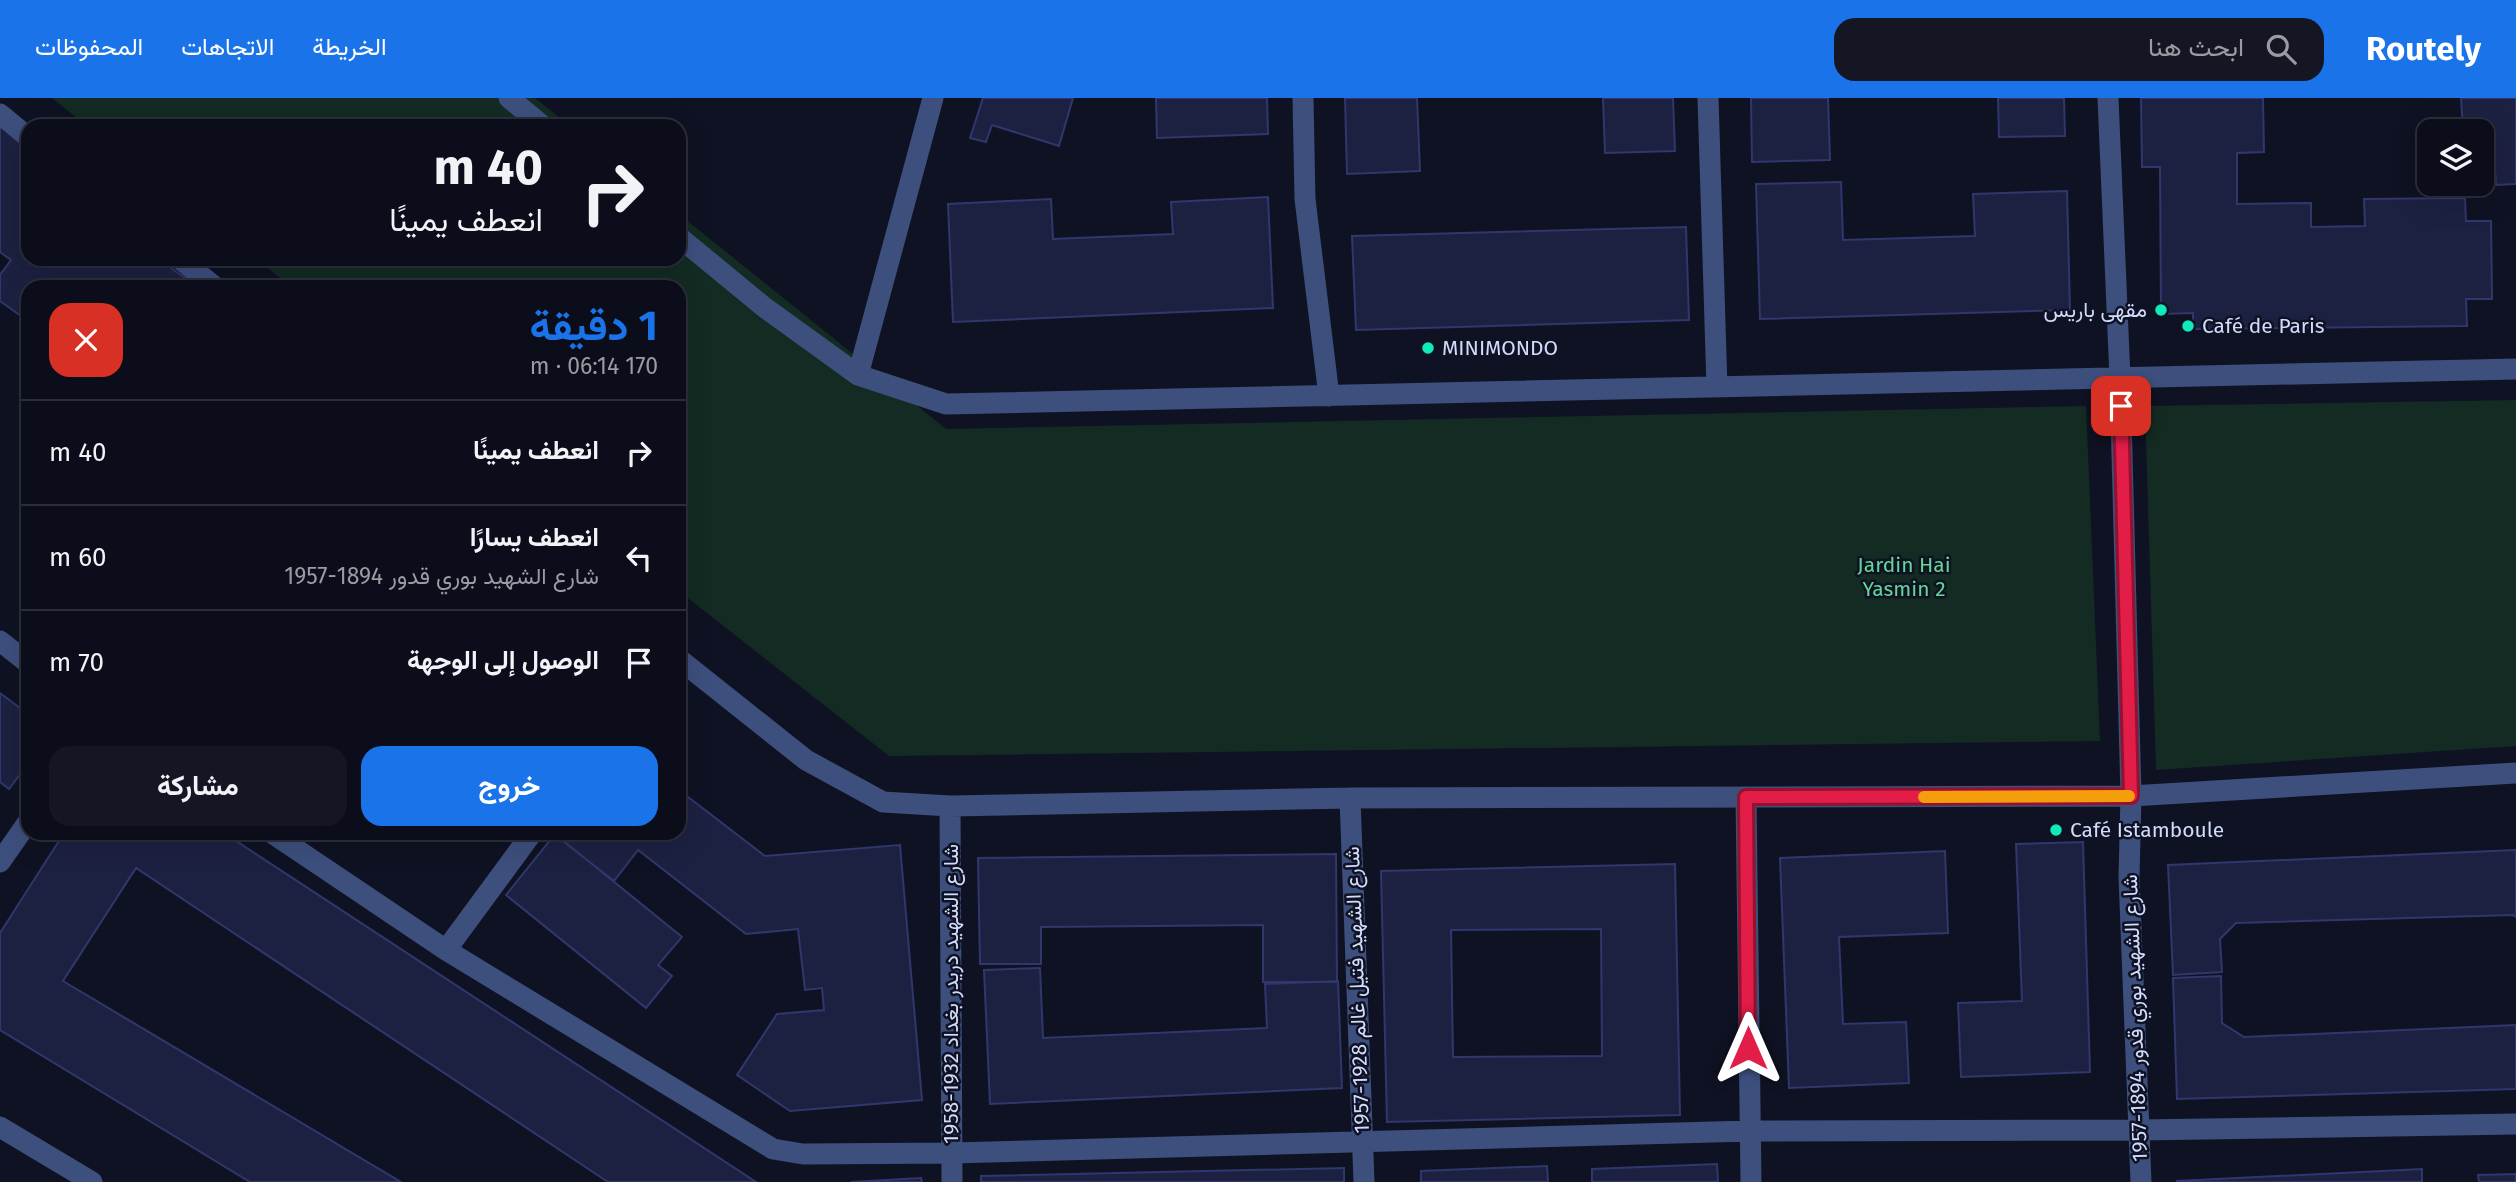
<!DOCTYPE html>
<html lang="ar">
<meta charset="utf-8">
<style>
body{margin:0;font-family:"Fira Sans",Vazirmatn,sans-serif;background:#141723;color:#f1f3f6;direction:rtl;height:100vh;display:flex;flex-direction:column;font-size:26px;white-space:nowrap}
*{box-sizing:border-box;margin:0}
p{font-size:23px;color:#9a9ca2}
.icon{flex:none;width:38px;height:38px;fill:none;stroke:currentColor;stroke-width:2;stroke-linecap:round;stroke-linejoin:round}
.map{position:relative;flex:1;overflow:hidden;direction:ltr}
.drawer{position:absolute;left:21px;top:182px;width:665px;height:560px;display:flex;flex-direction:column;background:#0b0e1a;border-radius:21px;box-shadow:0 7px 28px #0002,0 0 0 2px #2b2e39;direction:rtl}
.drawer>*{flex:none}
.banner{position:absolute;left:21px;top:21px;width:665px;height:147px;border-radius:21px;box-shadow:0 7px 28px #0002,0 0 0 2px #2b2e39;direction:rtl;background:#0b0e1a;color:#f1f3f6;overflow:hidden}
.tools{position:absolute;left:2417px;top:21px;display:grid;gap:14px}
.tools a{display:grid;place-items:center;width:77px;height:77px;border-radius:14px;background:#0b0e1a;box-shadow:0 7px 28px #0002,0 0 0 2px #2b2e39;font-size:35px}
.pin{position:absolute;display:grid;place-items:center;width:60px;height:60px;color:#fff;margin:-30px;border-radius:14px;box-shadow:0 4px 10px #0006}
.me{position:absolute;width:77px;margin:-38px;rotate:0deg;stroke-linejoin:round;filter:drop-shadow(0 0 5px #0008)}
.turn{display:flex;align-items:center;gap:24px;height:147px;padding:0 28px;font-size:32px}
.turn .icon{width:91px;height:91px;stroke-width:2.5}
.turn b{display:block;font-size:49px;line-height:60px}
.round{display:grid;place-items:center;flex:none;width:74px;height:74px;border-radius:21px;background:#141723}
.head{display:flex;align-items:center;justify-content:space-between;height:119px;padding:0 28px}
h1{font-size:42px;font-weight:700;line-height:52px;color:#1a73e8}
.cta{display:flex;gap:14px;margin-top:auto;padding:14px 28px}
.cta a{flex:1;height:80px;border-radius:21px;background:#1a73e8;color:#fff;font-size:28px;font-weight:700;line-height:80px;text-align:center}
.cta a+a{background:#141723;color:#f1f3f6}
ul{padding:0;list-style:none}
li{display:flex;align-items:center;gap:21px;height:105px;padding:0 28px;border-top:2px solid #2b2e39}
li div{flex:1}
li b{display:block;font-size:26px}
li em{font-style:normal}
header{display:flex;align-items:center;gap:42px;box-sizing:border-box;height:98px;padding:0 35px;background:#1a73e8;color:#fff}
header strong{font-size:33px}
nav{display:flex;gap:38px;margin-inline-start:auto;font-size:24px}
.search{width:490px;height:63px;background:#141723;display:flex;align-items:center;gap:18px;box-sizing:border-box;padding:0 24px;border-radius:21px;color:#9a9ca2;font-size:26px}
.map>svg:first-child{display:block}
.green{fill:#132b23}
.building{fill:#1d2141;stroke:#30376c;stroke-width:2;fill-rule:evenodd}
.lines{fill:none;stroke-linecap:round;stroke-linejoin:round}
.minor{stroke:#3d4f7d;stroke-width:21}
.route-casing{stroke:#92132f;stroke-width:18}
.route{stroke:#e11d48;stroke-width:12}
.slow{stroke:#f59e0b;stroke-width:12}
.poi-dot{fill:#10ebbb;stroke:#0f1222;stroke-width:2.5}
.labels{text-anchor:middle;dominant-baseline:central;stroke-width:5;stroke-linejoin:round;paint-order:stroke}
.poi-label{font-size:21px;fill:#d3dbfc;stroke:#0f1222;text-anchor:start}
.park-label{font-size:21px;fill:#64d796;stroke:#0f1222}
.street-label{font-size:21px;fill:#d3dbfc;stroke:#0f1222}
</style>
<header>
<strong>Routely</strong>
<div class="search"><svg class="icon" aria-label="search" viewBox="0 0 24 24"><circle cx="10" cy="10" r="6"/><path d="M15 15l6 6"/></svg>ابحث هنا</div>
<nav><a>الخريطة</a><a>الاتجاهات</a><a>المحفوظات</a></nav>
</header>
<div class="map">
<svg width="2516" height="1084" viewBox="0 0 2516 1084">
<rect width="100%" height="100%" fill="#0f1222"/>
<path class="green" d="M52,0H535L570,28H87Z
M679,116L946,331L2086,308L2100,643L889,658L679,493V189H292L256,161H679Z
M2516,302V648L2156,672L2145,308Z"/>
<path class="building" d="M983,0H1073L1059,48L992,27L986,44L970,40Z
M1156,0H1267L1268,36L1157,40Z
M1345,0H1417L1420,73L1347,76Z
M1603,0H1673L1675,53L1605,55Z
M1751,0H1828L1830,62L1752,64Z
M1998,0H2064L2065,38L1999,39Z
M2141,0H2263L2264,54L2237,55V106L2311,105V129L2365,128L2364,101L2465,100L2466,123H2491L2492,201H2466L2467,228L2193,231V215L2161,216L2160,69H2142Z
M2461,0H2516V86L2496,87L2494,57L2482,58V33H2463Z
M0,14L28,34V161H158L198,189H28V223L0,203V177L11,162L0,154Z
M1841,84L1843,142L1975,138L1973,96L2067,93L2070,212L1760,221L1756,86Z
M1268,99L1273,210L953,224L948,106L1051,101L1053,141L1173,136L1171,104Z
M1686,129L1689,222L1356,232L1352,138Z
M0,595L28,616V666L9,691L0,684Z
M679,692L765,758L900,747L922,1002L790,1013L737,977L777,916L824,912L822,890L805,892L798,831L746,836L638,752L614,783L555,737L679,735Z
M64,735H224L756,1084H608L136,770L63,883L401,1084H250L0,932V835Z
M555,736L682,839L658,867L672,878L646,910L506,797Z
M2083,744L2090,974L1961,979L1958,905L2022,903L2016,746Z
M2516,752V819L2513,817L2236,825L2220,841L2222,874L2173,877L2168,767Z
M1945,753L1948,835L1839,839L1843,926L1906,924L1909,985L1789,990L1780,760Z
M1336,756L1337,884H1263V827L1041,829V866H980L978,760Z
M1675,766L1680,1017L1387,1024L1381,773ZM1601,831L1602,958L1453,959L1451,832Z
M1040,870L1043,940L1267,930L1265,886L1338,883L1342,990L990,1006L984,872Z
M2221,878L2222,925L2244,939L2516,927V991L2177,1001L2173,880Z
M1717,1066L1718,1084H1592V1071Z
M1547,1068L1548,1084H1421V1073Z
M1344,1070V1084H981V1078Z
M2422,1071V1084H2177V1083Z
M2516,1076V1084H2479L2478,1077Z
M921,1080L922,1084H851Z"/>
<g class="lines">
<path class="minor" d="M509,0L543,28
M1303,0L1305,101L1329,298
M1708,0L1717,289
M2108,0L2120,280L2131,698L2129,779L2141,1084
M0,16L28,39
M679,139L764,209L858,277L946,306L2516,271
M180,161L215,189
M858,277L933,0
M0,543L28,565
M679,561L806,662L883,704L950,708L1350,700L2131,698L2516,675
M1746,699L1751,1084
M1350,700L1364,1084
M950,708L952,1084
M272,735L446,852L773,1051L803,1056L951,1055L1749,1033L2139,1032L2516,1026
M0,764L28,724
M446,852L532,735
M0,1029L92,1084"/>
</g>
<g class="lines">
<g class="route-casing">
<path id="route" d="M1748,950L1746,699L2131,698L2121,308"/>
</g>
<use href="#route" class="route"/>
<path class="slow" d="M1924,699L2129,698"/>
</g>
<g class="poi-dot">
<circle cx="2161" cy="212" r="7"/>
<circle cx="2188" cy="228" r="7"/>
<circle cx="1428" cy="250" r="7"/>
<circle cx="2056" cy="732" r="7"/>
</g>
<g class="labels">
<g class="poi-label">
<text x="2147" y="212" text-anchor="end">مقهى باريس</text>
<text x="2202" y="228">Café de Paris</text>
<text x="1442" y="250">MINIMONDO</text>
<text x="2070" y="732">Café Istamboule</text>
</g>
<g class="park-label">
<text x="1904" y="467">Jardin Hai<tspan x="1904" dy="24">Yasmin 2</tspan></text>
</g>
<g class="street-label">
<text transform="translate(1357 892) rotate(-92)">شارع الشهيد فتيل غالم 1928-1957</text>
<text transform="translate(951 896) rotate(-90)">شارع الشهيد دريدر بغداد 1932-1958</text>
<text transform="translate(2135 920) rotate(-92)">شارع الشهيد بوري قدور 1894-1957</text>
</g>
</g>
</svg>
<div class="tools">
<a><svg class="icon" aria-label="layers" viewBox="0 0 24 24"><path d="M12 4l9 5-9 5-9-5zM3 14l9 5 9-5"/></svg></a>
</div>
<div class="pin" style="left:2121px;top:308px;background:#d93025"><svg class="icon" aria-label="arrive" viewBox="0 0 24 24"><path d="M6 21V4h12l-3 4 3 4H6"/></svg></div>
<svg class="me" style="left:1748px;top:950px" viewBox="-20 -20 40 40"><path d="M0-17L14 15 0 8-14 15z" fill="#e11d48" stroke="#fff" stroke-width="4"/></svg>
<div class="banner">
<div class="turn"><svg class="icon" aria-label="right" viewBox="0 0 24 24"><path d="M7 20v-9h11M14 6l5 5-5 5"/></svg><div><b>40 m</b>انعطف يمينًا</div></div>
</div>
<section class="drawer">
<div class="head"><div><h1>1 دقيقة</h1><p>170 m · 06:14</p></div><a class="round" style="background:#d93025;color:#fff"><svg class="icon" aria-label="close" viewBox="0 0 24 24"><path d="M6 6l12 12M18 6L6 18"/></svg></a></div>
<ul>
<li><svg class="icon" aria-label="right" viewBox="0 0 24 24"><path d="M7 20v-9h11M14 6l5 5-5 5"/></svg><div><b>انعطف يمينًا</b></div><em>40 m</em></li>
<li><svg class="icon" aria-label="left" viewBox="0 0 24 24"><path d="M17 20v-9H6M10 6l-5 5 5 5"/></svg><div><b>انعطف يسارًا</b><p>شارع الشهيد بوري قدور 1894-1957</p></div><em>60 m</em></li>
<li><svg class="icon" aria-label="arrive" viewBox="0 0 24 24"><path d="M6 21V4h12l-3 4 3 4H6"/></svg><div><b>الوصول إلى الوجهة</b></div><em>70 m</em></li>
</ul>
<div class="cta"><a>خروج</a><a>مشاركة</a></div>
</section>
</div>
